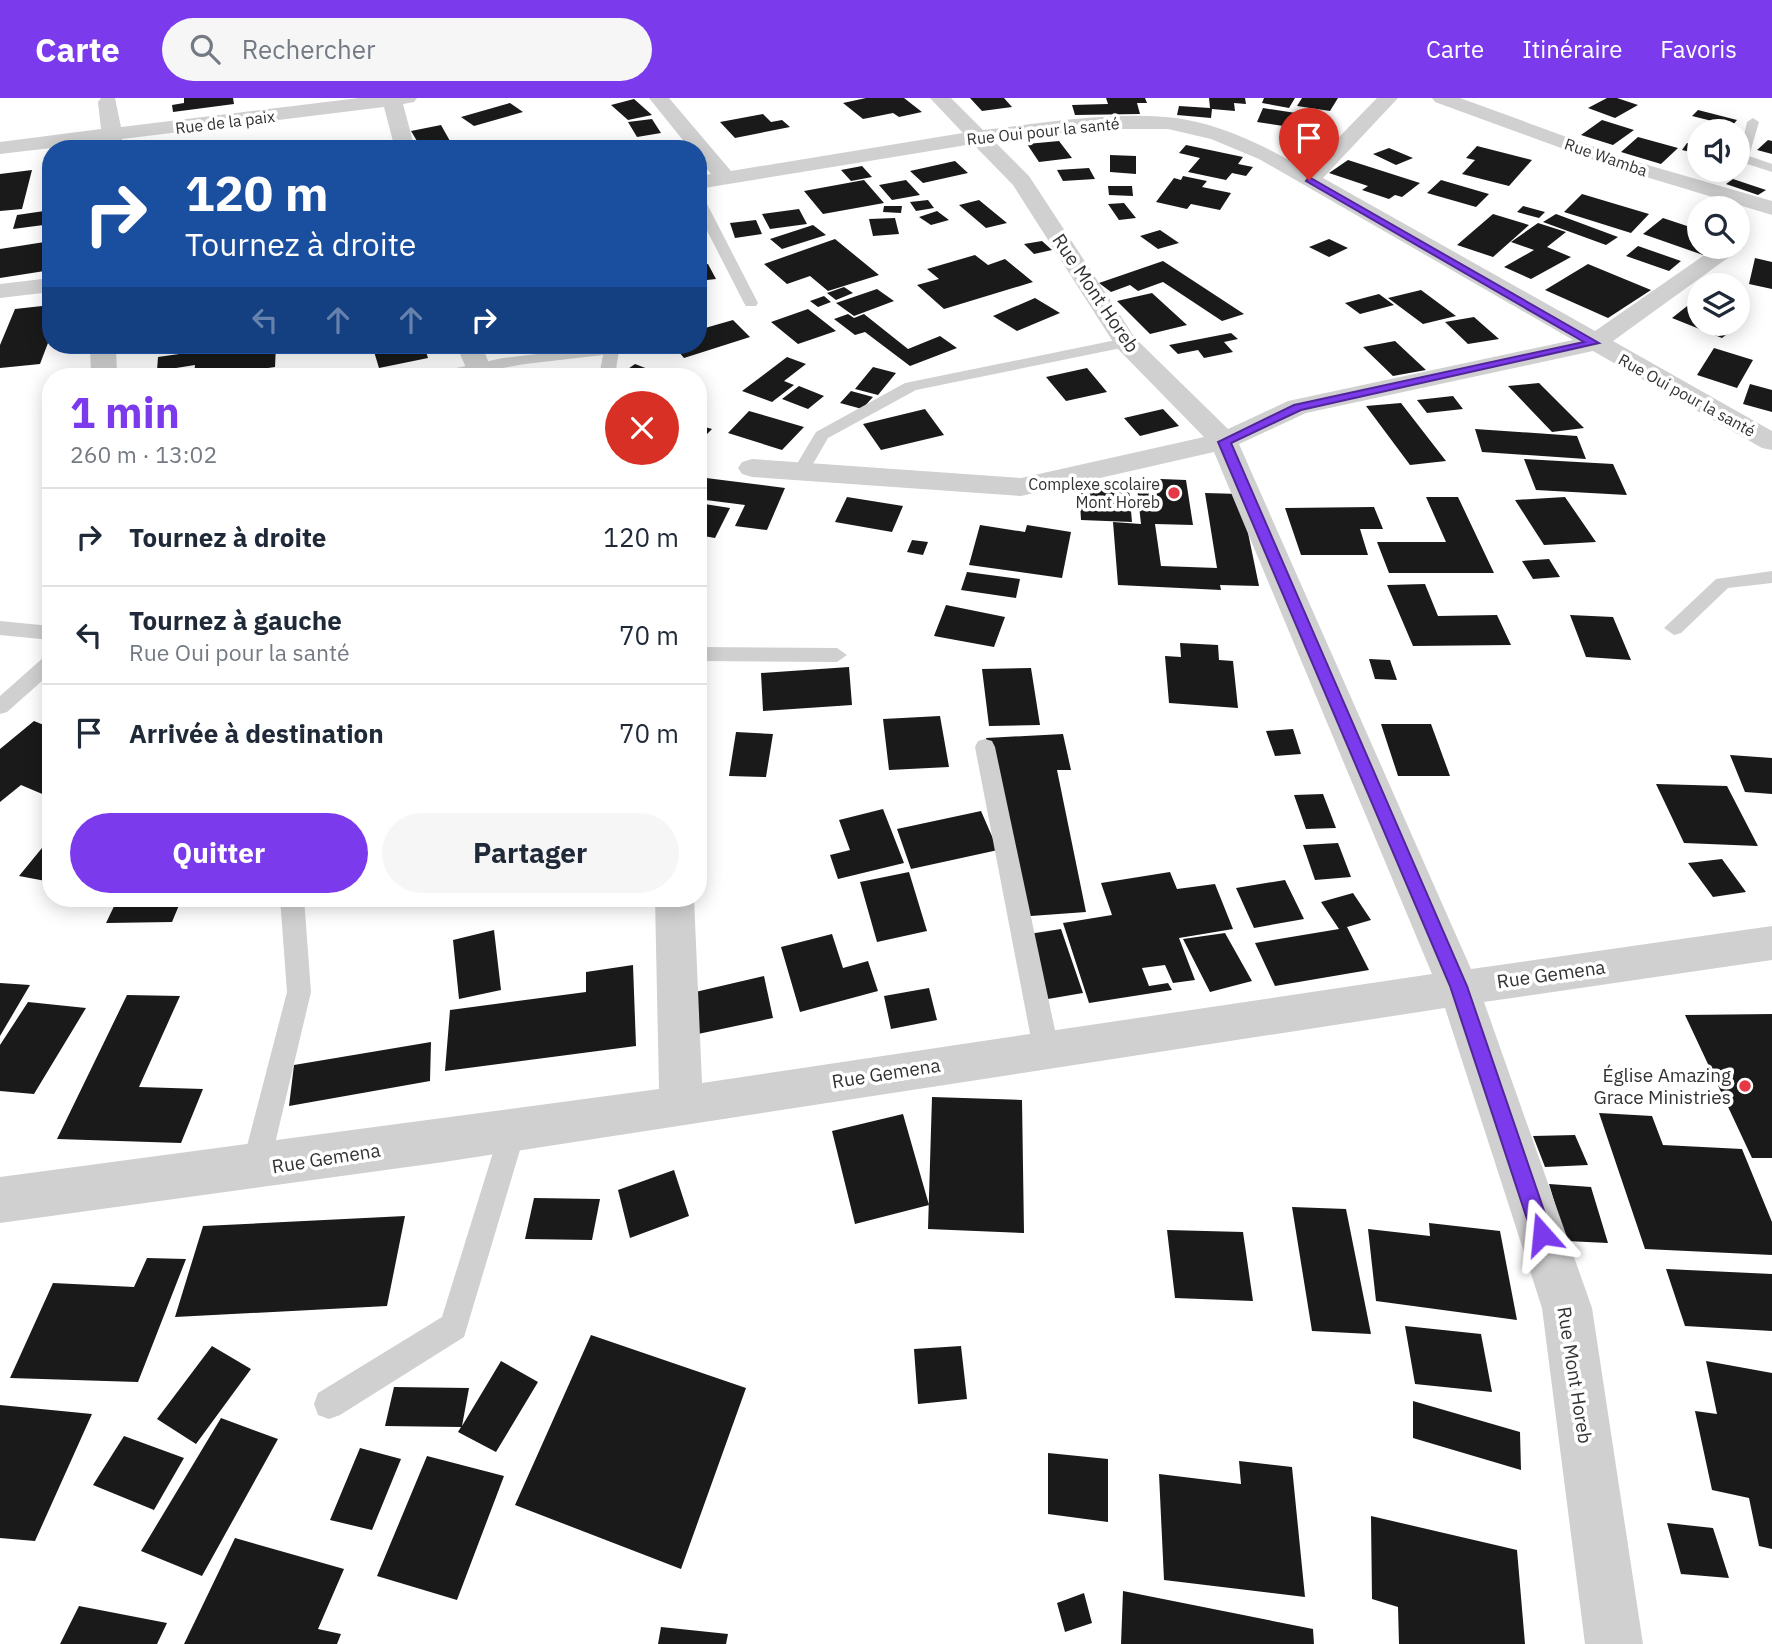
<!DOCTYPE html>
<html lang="fr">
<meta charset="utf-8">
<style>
body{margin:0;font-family:"IBM Plex Sans",sans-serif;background:#f6f6f7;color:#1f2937;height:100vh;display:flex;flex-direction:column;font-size:26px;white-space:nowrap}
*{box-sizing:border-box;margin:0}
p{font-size:23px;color:#747a83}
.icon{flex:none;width:38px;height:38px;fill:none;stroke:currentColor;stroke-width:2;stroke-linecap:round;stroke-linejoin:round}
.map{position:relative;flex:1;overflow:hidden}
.details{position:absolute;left:42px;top:270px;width:665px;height:539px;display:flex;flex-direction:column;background:#fff;border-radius:28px;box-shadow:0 4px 18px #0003}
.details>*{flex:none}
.guide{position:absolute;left:42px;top:42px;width:665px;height:214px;border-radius:28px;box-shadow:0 4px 18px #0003;background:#1a4fa0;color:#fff;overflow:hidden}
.buttons{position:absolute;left:1687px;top:21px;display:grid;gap:14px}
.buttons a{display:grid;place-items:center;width:63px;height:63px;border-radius:50%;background:#fff;box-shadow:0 4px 18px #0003;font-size:35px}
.pin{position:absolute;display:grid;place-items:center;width:60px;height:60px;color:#fff;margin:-72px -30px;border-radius:50% 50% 50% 0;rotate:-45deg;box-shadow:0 0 7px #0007}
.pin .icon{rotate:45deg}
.me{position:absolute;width:77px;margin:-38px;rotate:342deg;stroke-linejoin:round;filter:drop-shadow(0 0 5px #0008)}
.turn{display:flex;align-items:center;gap:24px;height:147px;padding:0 28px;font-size:32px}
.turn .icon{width:91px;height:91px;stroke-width:2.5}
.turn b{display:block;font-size:49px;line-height:60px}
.lanes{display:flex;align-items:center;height:66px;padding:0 28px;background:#0003;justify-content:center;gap:35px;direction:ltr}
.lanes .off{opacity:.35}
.round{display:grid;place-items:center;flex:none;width:74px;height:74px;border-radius:37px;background:#f6f6f7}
.overview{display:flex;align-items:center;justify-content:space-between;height:119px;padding:0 28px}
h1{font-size:42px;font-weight:800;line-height:52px;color:#7c3aed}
.primary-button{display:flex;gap:14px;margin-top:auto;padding:14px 28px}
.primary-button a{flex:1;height:80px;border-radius:42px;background:#7c3aed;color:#fff;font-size:28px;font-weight:800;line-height:80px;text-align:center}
.primary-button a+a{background:#f6f6f7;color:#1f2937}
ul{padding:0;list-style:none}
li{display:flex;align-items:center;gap:21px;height:98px;padding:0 28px;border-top:2px solid #e0e1e3}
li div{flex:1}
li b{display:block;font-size:26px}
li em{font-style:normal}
header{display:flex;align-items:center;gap:42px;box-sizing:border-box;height:98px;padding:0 35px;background:#7c3aed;color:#fff}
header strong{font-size:33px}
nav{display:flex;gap:38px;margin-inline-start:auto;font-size:24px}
.search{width:490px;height:63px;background:#f6f6f7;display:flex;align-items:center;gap:18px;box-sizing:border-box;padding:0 24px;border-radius:38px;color:#747a83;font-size:26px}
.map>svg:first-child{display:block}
.building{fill:#1a1a1a}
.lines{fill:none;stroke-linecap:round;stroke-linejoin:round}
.service{fill:#d0d0d0;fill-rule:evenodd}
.minor{fill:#d0d0d0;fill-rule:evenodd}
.route{fill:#7c3aed;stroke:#51269a;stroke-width:2}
.poi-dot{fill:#e63946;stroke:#fff;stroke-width:2.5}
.labels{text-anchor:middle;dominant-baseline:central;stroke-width:7;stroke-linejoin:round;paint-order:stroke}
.far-street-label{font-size:16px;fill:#333;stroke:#fff}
.far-poi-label{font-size:16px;fill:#333;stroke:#fff;text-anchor:end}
.street-label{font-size:19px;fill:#333;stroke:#fff}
.poi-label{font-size:19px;fill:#333;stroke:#fff;text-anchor:end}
</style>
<header>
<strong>Carte</strong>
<div class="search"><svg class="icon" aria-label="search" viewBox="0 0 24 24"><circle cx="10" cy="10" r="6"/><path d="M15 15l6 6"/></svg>Rechercher</div>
<nav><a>Carte</a><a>Itinéraire</a><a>Favoris</a></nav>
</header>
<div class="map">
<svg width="1772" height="1546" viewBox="0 0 1772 1546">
<rect width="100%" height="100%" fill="#fff"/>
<path class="building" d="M184,0H233L234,6L173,14L172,7L184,5Z
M866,0H904L922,14L899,19L893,15L863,21L843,5Z
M970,0H1004L1012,9L982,13Z
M1106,0H1145L1147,5H1137L1140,16L1075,17L1072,7L1108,6Z
M1209,0H1245L1246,6L1234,5L1235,13L1212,11L1211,20L1177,17L1179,8L1210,10Z
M1264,0H1295L1289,10L1262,5Z
M1302,0H1338L1330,13L1297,8Z
M1607,0H1617L1638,7L1615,20L1588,10Z
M634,1L652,17L628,22L611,7Z
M510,5L523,14L474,28L461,19Z
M1263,10L1302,16L1297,30L1257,24Z
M1698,12L1737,22L1732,28L1692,18Z
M763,16L771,24L782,22L790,29L735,40L720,24Z
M652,21L661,35L637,39L628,24Z
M1602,22L1634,32L1613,47L1581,37Z
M441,27L450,43L420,48L411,33Z
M1638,39L1678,50L1661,66L1621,54Z
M335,42L336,51H286L285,49Z
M1768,42L1772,43V56L1757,52Z
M1059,43L1072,60L1039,64L1027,46Z
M1687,45L1699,48V56L1682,52Z
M1186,47L1243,59L1238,66L1253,69L1246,78L1232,75L1226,82L1188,74L1200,60L1179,55Z
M1477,48L1532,62L1509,88L1462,76L1475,62L1466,60Z
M1389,50L1413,60L1396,67L1373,56Z
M1110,57L1136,58V76L1110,74Z
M1348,62L1420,85L1402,99L1395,97L1389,101L1362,92L1368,88L1329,75Z
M955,63L968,75L923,85L910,73Z
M862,68L872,79L851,83L841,72Z
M1089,70L1095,81L1063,83L1057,72Z
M32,72L22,111L0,113V76Z
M1183,78L1207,83L1202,89L1231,95L1220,112L1191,106L1187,111L1156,104L1174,80L1181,82Z
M1733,81L1766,92L1758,97L1726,86Z
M864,82L884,105L823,116L804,93Z
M906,82L920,97L892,102L879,87Z
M1441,82L1489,96L1476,109L1427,95Z
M1108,88H1132L1133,98L1109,97Z
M1582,96L1649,116L1631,135L1564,114Z
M928,102L934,110L916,113L910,104Z
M979,102L1007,125L986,130L959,107Z
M1124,105L1136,120L1119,122L1108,106Z
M884,108H902L901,115L883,114Z
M1523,108L1545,114L1539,120L1517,114Z
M799,111L807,126L770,131L762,116Z
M51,112V126L13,131L17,117Z
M937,113L949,122L931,127L919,119Z
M1493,116L1529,127L1493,159L1457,147Z
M1556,116L1618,139L1606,147L1543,124Z
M895,120L899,136L873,138L869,121Z
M1663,120L1699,132V149H1712L1703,157L1643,136Z
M756,122L762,136L735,140L730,125Z
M1538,125L1566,134L1547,149L1571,159L1531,181L1504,169L1534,152L1511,144Z
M813,127L826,137L782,151L770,141Z
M1160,132L1179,145L1158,151L1140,138Z
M835,141L879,177L828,193L810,178L787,186L764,166Z
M1329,141L1348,150L1329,159L1309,149Z
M51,143V172L0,180V151Z
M1042,143L1052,152L1034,156L1024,146Z
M1638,148L1681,163L1669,173L1626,158Z
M975,157L988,167L1005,161L1033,184L944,211L917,187L939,181L927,171Z
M1755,160L1772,164V191L1749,186Z
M1163,163L1244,216L1222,223L1163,184L1138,193L1130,187L1111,194L1099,185Z
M708,166L716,181L698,183V167Z
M1588,166L1651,192L1608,220L1545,192Z
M844,189L853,195L836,202L827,195Z
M877,191L894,203L854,218L836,205Z
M1421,192L1456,218L1423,226L1388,200Z
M1152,195L1187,227L1150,236L1117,203Z
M1379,196L1394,207L1360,216L1345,205Z
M824,198L831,204L818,209L810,203Z
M1035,200L1060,215L1017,233L993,218Z
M1691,205L1699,209V226H1740L1722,240L1672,220Z
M51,207V237L40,266L0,270V247L15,211Z
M808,211L836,233L798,246L771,224Z
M848,216L854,220L864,216L908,251L940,238L957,250L910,268L865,234L855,237L834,221Z
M1474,219L1499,241L1468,246L1445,224Z
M733,222L750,239L684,260L673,247H698V232Z
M1231,235L1238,241L1224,244L1233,254L1204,260L1198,252L1178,256L1169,247Z
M1395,243L1426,272L1393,278L1363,249Z
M243,247H276L275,269L211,278H194L195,267L157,273L158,259Z
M372,247H424L428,260L379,270Z
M1714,250L1753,262L1737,290L1697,277Z
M787,259L806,266L784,283L794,287L772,304L742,293Z
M635,266L666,278H618Z
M873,269L896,275L878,297L855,291Z
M1087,270L1107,294L1066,303L1046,279Z
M1539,285L1584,330L1552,334L1508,288Z
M1750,286L1772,292V314L1743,306Z
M799,288L824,298L808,311L782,301Z
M851,293L873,299L862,311L840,305Z
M1453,298L1463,311L1427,315L1417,302Z
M1401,305L1446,363L1410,367L1366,308Z
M925,311L944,337L881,352L863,326Z
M1163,311L1179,328L1140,338L1124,320Z
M749,313L804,329L782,352L728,335Z
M698,327L712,331L698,345Z
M1475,331L1577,338L1586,361L1482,354Z
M1524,361L1613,366L1627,397L1536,392Z
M698,379L785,390L767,432L735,428L745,407L698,401Z
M1136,380L1186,382L1193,427L1155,426L1161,468L1217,470L1205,395L1240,396L1259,488L1220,487L1221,492L1118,487L1113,424L1141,426Z
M1079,388L1129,390L1132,424L1081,422Z
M847,399L903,408L892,434L835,424Z
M1426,399H1458L1494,475H1389L1377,444H1446Z
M1565,399L1596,444L1544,447L1515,402Z
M698,405L730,410L715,440L698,437Z
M1374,409L1383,431H1360L1368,457H1301L1285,410Z
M980,427L1025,434L1027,427L1071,434L1062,480L969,467Z
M912,442L928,444L923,457L907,454Z
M1549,461L1560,479L1533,481L1522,463Z
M967,474L1020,481L1016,500L961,492Z
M698,482L707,509L698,511Z
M1425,486L1438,518L1497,517L1511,547L1413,548L1387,487Z
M946,507L1005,519L994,549L934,538Z
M1570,517L1613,519L1631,562L1586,559Z
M1180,545L1218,547L1219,562L1233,563L1238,610L1169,605L1165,558L1181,559Z
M1369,561L1390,562L1397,582L1375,581Z
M849,569L852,607L763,613L761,575Z
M1031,570L1040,627L989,628L982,571Z
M940,618L949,669L889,672L883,621Z
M34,623L51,630V694L47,698L21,687L0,704V651Z
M1381,626H1431L1450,678H1398Z
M1293,631L1301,656L1275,658L1266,633Z
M736,634L773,636L766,679L729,678Z
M1063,636L1071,672H1057L1086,814L1017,819L986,640Z
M1730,657L1772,660V696L1745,694Z
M1656,686L1727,688L1758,748L1684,745Z
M1323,696L1336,730L1306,731L1294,697Z
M883,711L904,765L838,781L830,757L850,752L839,722Z
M981,713L998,752L911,771L897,731Z
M51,739V784L19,778Z
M1338,745L1351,779L1315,782L1303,747Z
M1722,761L1746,794L1713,799L1688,765Z
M909,774L927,833L877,844L860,784Z
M1170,774L1177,791L1215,786L1233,831L1179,840L1195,882L1173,885L1165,867L1142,870L1149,888L1168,885L1172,892L1089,905L1063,825L1112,817L1101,785Z
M1285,782L1304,821L1254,830L1236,790Z
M1353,795L1371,822L1347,829L1369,872L1275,888L1255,845L1339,831L1321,804Z
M118,800H182L172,824L106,825Z
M1061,831L1083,895L1036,903L1016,838Z
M494,832L501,892L459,901L453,842Z
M1225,835L1252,883L1210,894L1183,841Z
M832,836L843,870L868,863L878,893L800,914L781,849Z
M633,867L636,948L445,973L450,912L586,894V874Z
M764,878L773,920L698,936L691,895Z
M0,885L30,887L0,938Z
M929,890L937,922L891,931L884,898Z
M127,897L180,898L139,989L203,991L181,1045L57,1041Z
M28,904L86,910L34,996L0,993V947Z
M1772,916V1060H1752L1685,917Z
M431,944L430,983L289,1008L294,967Z
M932,999L1022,1002L1024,1135L928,1131Z
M1599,1015L1652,1018L1663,1047L1742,1051L1772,1124V1157L1645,1151Z
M903,1016L929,1107L855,1126L832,1033Z
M1575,1037L1588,1067L1545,1069L1533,1038Z
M674,1072L689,1118L630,1140L618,1092Z
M1549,1086L1591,1089L1608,1145L1566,1143Z
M534,1100L600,1101L592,1142L525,1141Z
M1292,1109L1346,1111L1371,1236L1312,1233Z
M405,1118L387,1208L175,1219L203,1128Z
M1429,1125L1500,1133L1517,1222L1376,1203L1368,1131L1430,1138Z
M1167,1132L1243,1134L1253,1203L1175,1200Z
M147,1160L186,1161L138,1284L10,1280L53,1185L134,1189Z
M1666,1171L1772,1176V1233L1685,1228Z
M1405,1228L1481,1236L1492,1294L1415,1286Z
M591,1237L746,1290L681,1471L515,1407Z
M212,1248L251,1271L196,1346L157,1321Z
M961,1248L967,1301L918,1306L914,1251Z
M501,1263L538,1284L496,1354L458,1334L461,1329L385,1328L394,1289L469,1290L462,1328Z
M1706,1263L1772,1275V1451L1759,1448L1749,1400L1712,1392L1695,1313L1717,1316Z
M1413,1303L1520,1334L1521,1372L1413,1340Z
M0,1307L92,1316L35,1443L0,1440Z
M221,1320L278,1341L202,1478L141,1453Z
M124,1338L184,1360L154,1412L93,1387Z
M360,1350L401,1361L372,1432L330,1422Z
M1048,1355L1108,1361V1424L1048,1416Z
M427,1358L504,1378L457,1502L377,1478Z
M1239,1363L1292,1369L1305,1499L1164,1482L1159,1376L1241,1386Z
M1371,1418L1517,1452L1525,1546H1399L1398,1509L1372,1501Z
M1667,1425L1713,1430L1729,1480L1681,1476Z
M235,1440L344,1471L318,1531L341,1536L337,1546H184Z
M1123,1493L1313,1531L1314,1546H1121Z
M1084,1495L1092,1525L1065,1534L1057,1505Z
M79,1508L167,1525L157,1546H60Z
M661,1529L728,1536L726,1546H658Z"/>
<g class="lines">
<path class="service" d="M1753,20L1759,24L1749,58L1772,66V74L1738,63L1747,24Z
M698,98L705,102L758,205L756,208H746L744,205L698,115Z
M1126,240L1131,242V248L916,292L828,340L806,378L800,379L792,374L816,334L905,285Z
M611,247L619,252L615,278H599L603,257L525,266L457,278H431L433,275L503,260Z
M1772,473V485L1728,490L1681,535L1674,537L1664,530L1716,481Z
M0,523L51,528V542L0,537Z
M698,549L837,550L847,557L837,564L698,563Z
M51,557V575L7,614L0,616V598L44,559Z
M985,641L992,643L995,649L1059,951L1055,959L1046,962L1037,959L1033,951L975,649L978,643Z
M280,800H304L311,894L269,1071L265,1080L255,1084L245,1080L241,1071L287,894Z
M513,1020L522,1023L526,1032L464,1239L340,1317L329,1321L318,1317L314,1306L318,1295L442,1219L500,1032L504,1023Z"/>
<path class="minor" d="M101,0H115L121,29L359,0H417L414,4L403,6L415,51H395L384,9L122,41L123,51H103L102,44L0,56V44L101,31L98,4Z
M649,0H669L731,73L963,35L930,0H951L983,32C1043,25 1105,14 1166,19C1216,23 1265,48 1307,72L1377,0H1398L1323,80L1595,233L1716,149H1738V144L1743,149L1613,243L1772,333V352L1762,350L1593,253L1306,315L1239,346L1471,871L1772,828V862L1484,904L1592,1210L1643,1546H1585L1542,1210L1445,910L444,1064L0,1125V1079L659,991L655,800H694L702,985L1432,876L1214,354L1021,398L752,379L742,376L738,370L742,364L752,361L1021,380L1204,339L1117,250L1013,87L973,46L698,91V78L711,76L698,61V51H690ZM1095,31H1168L1211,41L1259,61L1573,242L1288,303L1228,331L1135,240L1029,78L994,43Z
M1432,0H1460L1627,61L1772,103V117L1613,69L1435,4Z
M51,180V194L0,200V186Z
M90,247H116L117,278H91Z
M456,247H482L490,268L486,274H468Z"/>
</g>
<path class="route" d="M1309,79L1599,245L1301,312L1231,345L1467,888L1552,1136L1549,1143L1542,1146L1535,1143L1532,1136L1450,888L1218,344L1294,307L1584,244L1306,83Z"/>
<g class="poi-dot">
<circle cx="1174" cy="395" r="7"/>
<circle cx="1745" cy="988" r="7"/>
</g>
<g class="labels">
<g class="far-street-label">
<text transform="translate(225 24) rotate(-7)">Rue de la paix</text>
<text transform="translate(1043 33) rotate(-6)">Rue Oui pour la santé</text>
<text transform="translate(1606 59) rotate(19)">Rue Wamba</text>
<text transform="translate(1687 297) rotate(29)">Rue Oui pour la santé</text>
</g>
<g class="far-poi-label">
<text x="1160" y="386">Complexe scolaire<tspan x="1160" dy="18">Mont Horeb</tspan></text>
</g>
<g class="street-label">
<text transform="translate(1096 195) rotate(56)">Rue Mont Horeb</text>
<text transform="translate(1551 876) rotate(-8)">Rue Gemena</text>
<text transform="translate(886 975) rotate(-9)">Rue Gemena</text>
<text transform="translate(326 1060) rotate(-9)">Rue Gemena</text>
<text transform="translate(1575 1277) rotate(81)">Rue Mont Horeb</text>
</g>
<g class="poi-label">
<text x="1731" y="977">Église Amazing<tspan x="1731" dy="22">Grace Ministries</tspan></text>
</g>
</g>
</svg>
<div class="buttons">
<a><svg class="icon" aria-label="sound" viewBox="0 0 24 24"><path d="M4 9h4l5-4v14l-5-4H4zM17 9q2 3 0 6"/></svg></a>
<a><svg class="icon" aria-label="search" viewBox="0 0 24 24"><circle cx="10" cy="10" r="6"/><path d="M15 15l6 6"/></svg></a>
<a><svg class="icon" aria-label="layers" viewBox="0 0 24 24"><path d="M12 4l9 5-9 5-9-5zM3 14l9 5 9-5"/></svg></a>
</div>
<div class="pin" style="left:1309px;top:82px;background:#d93025"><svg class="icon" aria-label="arrive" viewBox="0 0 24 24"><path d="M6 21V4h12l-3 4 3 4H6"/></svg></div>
<svg class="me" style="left:1542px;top:1136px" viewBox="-20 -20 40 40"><path d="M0-17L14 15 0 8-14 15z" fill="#7c3aed" stroke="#fff" stroke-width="4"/></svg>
<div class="guide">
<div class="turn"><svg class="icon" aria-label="right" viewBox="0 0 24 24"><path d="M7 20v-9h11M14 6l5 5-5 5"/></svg><div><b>120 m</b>Tournez à droite</div></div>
<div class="lanes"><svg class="icon off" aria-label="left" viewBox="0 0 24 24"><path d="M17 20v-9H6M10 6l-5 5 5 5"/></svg><svg class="icon off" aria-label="ahead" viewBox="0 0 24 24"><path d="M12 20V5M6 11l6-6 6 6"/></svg><svg class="icon off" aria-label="ahead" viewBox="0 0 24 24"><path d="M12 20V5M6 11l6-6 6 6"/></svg><svg class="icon" aria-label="right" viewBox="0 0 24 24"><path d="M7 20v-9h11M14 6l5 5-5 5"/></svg></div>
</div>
<section class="details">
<div class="overview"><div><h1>1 min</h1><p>260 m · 13:02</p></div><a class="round" style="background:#d93025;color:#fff"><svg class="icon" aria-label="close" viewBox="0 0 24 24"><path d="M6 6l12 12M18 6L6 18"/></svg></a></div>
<ul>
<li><svg class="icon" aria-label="right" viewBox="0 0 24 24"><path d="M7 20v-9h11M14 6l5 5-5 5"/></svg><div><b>Tournez à droite</b></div><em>120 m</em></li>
<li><svg class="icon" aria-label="left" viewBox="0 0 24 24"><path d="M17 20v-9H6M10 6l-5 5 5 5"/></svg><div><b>Tournez à gauche</b><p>Rue Oui pour la santé</p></div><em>70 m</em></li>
<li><svg class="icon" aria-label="arrive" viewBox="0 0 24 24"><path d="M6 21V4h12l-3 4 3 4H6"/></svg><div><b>Arrivée à destination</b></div><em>70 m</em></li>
</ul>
<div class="primary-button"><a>Quitter</a><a>Partager</a></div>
</section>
</div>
